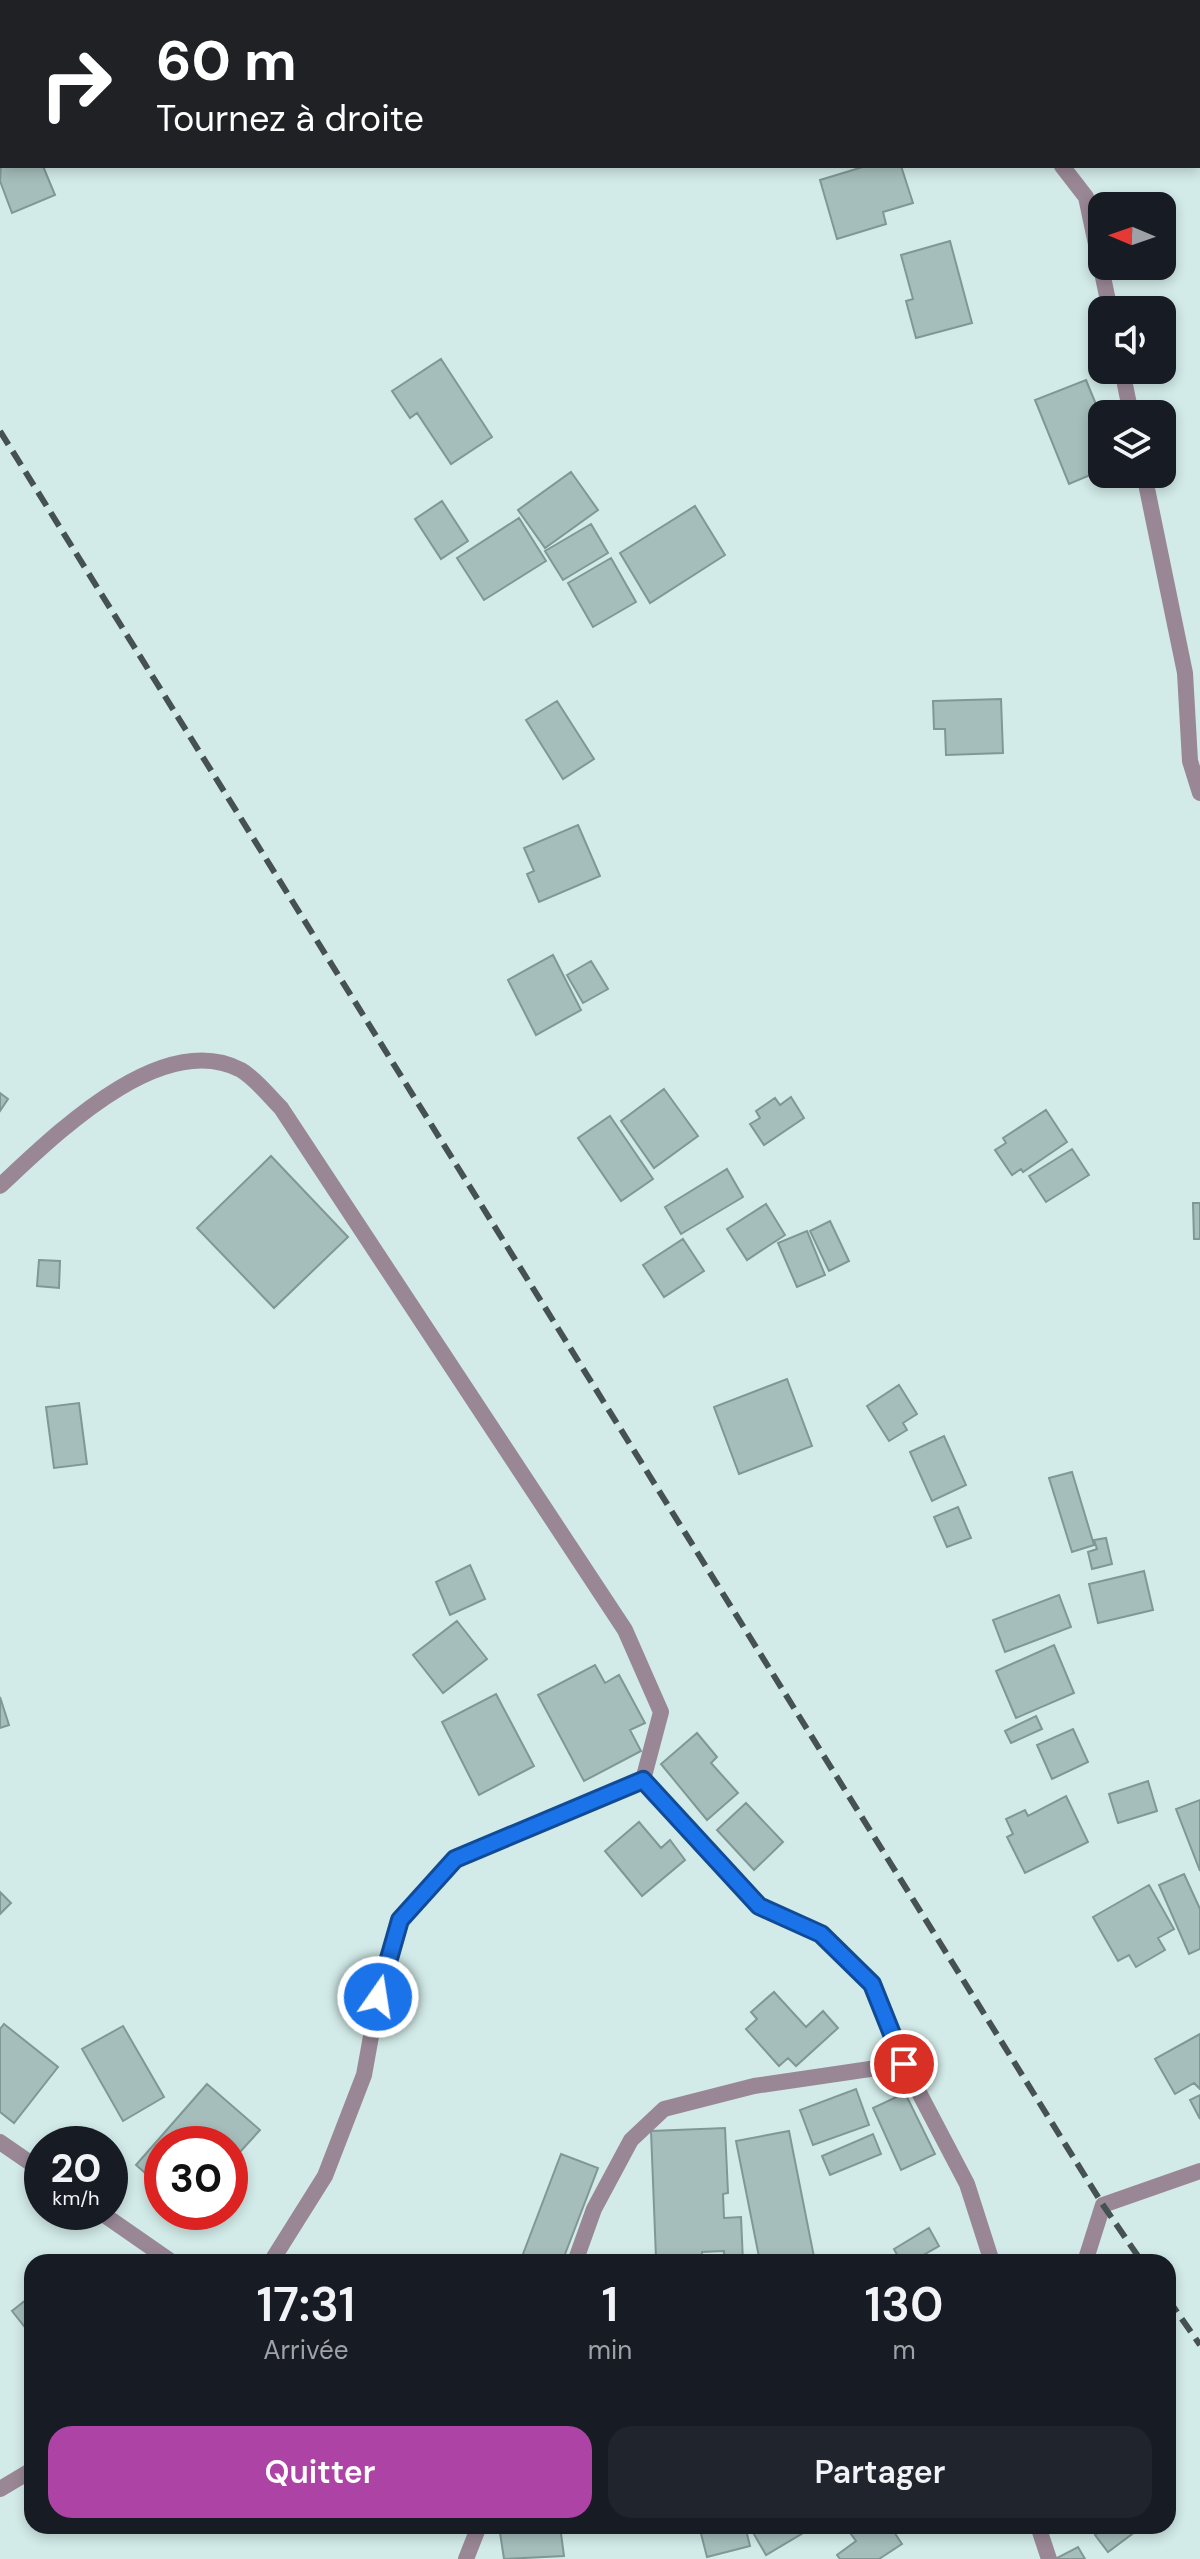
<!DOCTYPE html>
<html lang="fr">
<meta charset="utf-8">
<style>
body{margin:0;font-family:"DM Sans",sans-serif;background:#20242c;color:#f1f3f6;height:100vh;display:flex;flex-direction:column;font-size:30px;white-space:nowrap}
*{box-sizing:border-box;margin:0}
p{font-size:26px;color:#9ea1a6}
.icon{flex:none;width:44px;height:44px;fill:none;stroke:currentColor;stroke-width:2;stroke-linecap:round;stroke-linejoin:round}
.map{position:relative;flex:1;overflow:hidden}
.side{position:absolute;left:24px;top:2254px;width:1152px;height:280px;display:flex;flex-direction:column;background:#171b24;border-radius:24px;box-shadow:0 4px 12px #0003}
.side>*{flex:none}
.hud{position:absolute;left:0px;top:0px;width:1200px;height:168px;box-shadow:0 4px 12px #0003;background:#202124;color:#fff;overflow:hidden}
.needle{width:52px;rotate:272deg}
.tools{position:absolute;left:1088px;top:192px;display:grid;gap:16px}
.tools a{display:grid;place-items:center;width:88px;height:88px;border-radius:16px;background:#171b24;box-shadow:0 4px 12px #0003;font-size:40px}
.speed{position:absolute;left:24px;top:2126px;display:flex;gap:16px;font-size:40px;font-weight:700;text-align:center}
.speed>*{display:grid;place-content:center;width:104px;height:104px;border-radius:50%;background:#171b24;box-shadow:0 4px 12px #0003;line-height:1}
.speed small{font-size:20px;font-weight:400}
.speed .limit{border:12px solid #d22;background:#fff;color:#111}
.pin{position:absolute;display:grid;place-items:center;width:68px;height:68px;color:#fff;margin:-34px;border:4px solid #fff;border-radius:50%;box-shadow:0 2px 8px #0007}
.me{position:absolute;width:88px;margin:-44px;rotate:13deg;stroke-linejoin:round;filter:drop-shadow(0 0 6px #0008)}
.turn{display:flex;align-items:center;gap:28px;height:168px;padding:0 24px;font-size:36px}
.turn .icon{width:104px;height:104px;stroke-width:2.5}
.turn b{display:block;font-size:56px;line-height:68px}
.eta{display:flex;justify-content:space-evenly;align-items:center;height:136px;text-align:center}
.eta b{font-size:48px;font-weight:600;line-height:56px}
.cta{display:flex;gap:16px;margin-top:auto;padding:16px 24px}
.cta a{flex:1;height:92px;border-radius:24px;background:#ad43a4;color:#fff;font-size:32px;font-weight:600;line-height:92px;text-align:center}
.cta a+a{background:#20242c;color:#f1f3f6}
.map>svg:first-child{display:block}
.building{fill:#a5bebb;stroke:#809795;stroke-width:2}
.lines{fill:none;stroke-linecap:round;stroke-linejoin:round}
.minor{stroke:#998796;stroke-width:16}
.rail{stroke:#455251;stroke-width:6;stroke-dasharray:16 8;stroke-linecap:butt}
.route-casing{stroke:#114b97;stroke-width:20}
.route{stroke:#1a73e8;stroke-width:14}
</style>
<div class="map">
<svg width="1200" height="2559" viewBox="0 0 1200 2559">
<rect width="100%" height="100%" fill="#d2ebe8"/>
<path class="building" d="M430,0H499V2H431Z
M2,153V166H43L55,195L12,213L0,181Z
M866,166H901L913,203L883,212L886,224L837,239L820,180Z
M950,241L972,323L916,338L906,301L913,299L901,255Z
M441,359L492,437L451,464L417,413L410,418L392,391Z
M1086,380L1102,419V470L1069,484L1035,400Z
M571,472L598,510L545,548L518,510Z
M442,501L468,541L441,559L415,519Z
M695,506L725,555L650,603L620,553Z
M519,518L546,561L484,600L457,558Z
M591,524L608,553L563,580L545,551Z
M611,558L636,602L593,627L568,583Z
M1001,699L1003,753L946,755L945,729H934L933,701Z
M557,701L594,759L563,779L526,720Z
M578,825L600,876L539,902L527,874L534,871L524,848Z
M553,955L581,1010L536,1035L508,980Z
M591,961L608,989L583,1003L567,975Z
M664,1089L698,1136L654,1168L621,1121Z
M0,1093L8,1099L0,1111Z
M791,1097L804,1118L764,1145L750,1124L760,1118L756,1111L775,1098L780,1105Z
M1046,1110L1067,1142L1023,1172L1021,1169L1012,1175L995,1150L1006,1143L1003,1138Z
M610,1116L653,1179L621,1201L578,1138Z
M1072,1149L1089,1175L1046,1202L1029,1176Z
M271,1156L348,1237L274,1308L197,1228Z
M727,1169L743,1197L681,1234L665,1207Z
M1193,1203H1200V1239H1194Z
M766,1204L785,1235L747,1260L727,1229Z
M830,1221L849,1261L829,1271L810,1231Z
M807,1231L825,1275L797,1287L778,1243Z
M683,1239L704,1271L664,1297L643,1265Z
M39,1260L60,1261L59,1288L37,1286Z
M787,1379L812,1446L739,1474L714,1407Z
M899,1385L917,1414L903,1423L907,1430L889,1441L867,1406Z
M79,1403L87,1464L54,1468L46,1407Z
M944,1436L966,1485L932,1501L910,1452Z
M1072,1472L1094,1545L1072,1552L1049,1478Z
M958,1507L971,1538L947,1547L934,1517Z
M1106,1538L1112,1564L1092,1569L1088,1552L1097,1549L1094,1540Z
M470,1565L485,1599L450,1615L436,1582Z
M1144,1571L1153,1610L1098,1623L1089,1584Z
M1059,1595L1071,1627L1005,1652L993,1620Z
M457,1621L487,1659L443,1693L413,1655Z
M1054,1645L1074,1693L1016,1718L996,1671Z
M595,1665L605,1683L619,1675L645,1723L630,1730L641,1751L584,1781L538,1695Z
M496,1694L534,1766L479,1795L442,1722Z
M0,1697L9,1725L0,1728Z
M1036,1716L1042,1729L1011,1743L1005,1731Z
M1073,1729L1088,1762L1052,1779L1037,1745Z
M697,1733L717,1757L711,1763L738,1793L707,1820L661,1764Z
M1148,1781L1157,1811L1118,1823L1109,1794Z
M1066,1796L1088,1842L1025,1873L1007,1837L1013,1834L1006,1819L1025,1810L1028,1816Z
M1200,1800V1871L1176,1809Z
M746,1803L783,1842L754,1870L717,1830Z
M639,1822L661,1848L670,1840L685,1860L642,1896L605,1851Z
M1184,1874L1200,1909V1949L1189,1954L1159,1885Z
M1149,1885L1174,1929L1158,1938L1165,1950L1136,1967L1129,1955L1118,1961L1093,1917Z
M0,1892L11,1903L0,1914Z
M774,1992L806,2027L823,2011L838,2028L796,2066L788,2058L779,2066L746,2029L757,2019L751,2012Z
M4,2024L58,2067L14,2123L0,2112V2029Z
M123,2026L164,2097L123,2121L82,2049Z
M1200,2034V2089L1194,2083L1175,2094L1155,2059Z
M207,2084L260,2130L230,2163V2144H162L161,2187L136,2165Z
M856,2089L869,2125L813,2145L800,2110Z
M905,2093L935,2154L901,2170L873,2108Z
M1200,2095V2119L1190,2100Z
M725,2128L728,2193L723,2194L724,2218L741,2217L743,2262H724V2251L702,2252V2257L656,2258L651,2131Z
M789,2131L815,2262H760L736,2141Z
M873,2134L881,2154L830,2175L822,2156Z
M561,2154L598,2168L562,2262H520Z
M929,2228L939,2246L911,2262H901L894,2249Z
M26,2300L32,2307V2319L24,2326L12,2311Z
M499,2526H560L564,2556L504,2559Z
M699,2526H745L750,2546L707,2557Z
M757,2526H815L766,2555L751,2529Z
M845,2526H890L902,2544L879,2559H840L837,2555L856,2541Z
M1107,2526H1143L1108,2552L1095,2535Z
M1078,2547L1085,2559H1058L1057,2558Z"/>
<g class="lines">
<path class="minor" d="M570,0L571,2
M1062,166L1086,197L1110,310
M1122,370L1131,414
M1144,474L1185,673L1190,761L1200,793
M0,1186C54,1136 161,1028 241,1070C255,1078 269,1096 281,1108L625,1630L661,1712L643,1780
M0,2142L42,2171
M100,2212L172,2262
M271,2262L325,2176L364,2075L383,1970L400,1920L455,1859L643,1780L759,1906L821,1934L872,1984L904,2064L967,2184L992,2262
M575,2262L594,2209L631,2140L664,2109L754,2086L904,2064
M1085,2262L1103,2205L1200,2171
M0,2489L32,2470
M1038,2526L1049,2559
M466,2559L479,2526"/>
<path class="rail" d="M0,431L1103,2205L1142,2262
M1168,2299L1200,2345"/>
</g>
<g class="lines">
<g class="route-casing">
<path id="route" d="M378,1997L400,1920L455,1859L643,1780L759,1906L821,1934L872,1984L904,2064"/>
</g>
<use href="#route" class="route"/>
</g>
</svg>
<div class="tools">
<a><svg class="needle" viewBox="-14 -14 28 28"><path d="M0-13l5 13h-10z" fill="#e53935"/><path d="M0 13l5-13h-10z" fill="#9ea1a6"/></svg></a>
<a><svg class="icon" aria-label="sound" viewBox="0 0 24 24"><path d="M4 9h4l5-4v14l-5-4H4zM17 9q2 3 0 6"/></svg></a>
<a><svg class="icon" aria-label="layers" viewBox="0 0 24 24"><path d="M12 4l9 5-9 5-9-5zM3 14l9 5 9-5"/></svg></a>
</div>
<div class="speed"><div>20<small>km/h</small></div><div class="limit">30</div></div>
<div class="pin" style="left:904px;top:2064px;background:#d93025"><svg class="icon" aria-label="arrive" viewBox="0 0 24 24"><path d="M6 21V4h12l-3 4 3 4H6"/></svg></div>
<svg class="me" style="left:378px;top:1997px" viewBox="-20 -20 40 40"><circle r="17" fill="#1a73e8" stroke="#fff" stroke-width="3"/><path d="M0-11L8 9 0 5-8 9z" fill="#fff"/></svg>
<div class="hud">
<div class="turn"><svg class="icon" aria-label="right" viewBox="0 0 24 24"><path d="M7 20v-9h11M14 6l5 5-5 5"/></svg><div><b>60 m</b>Tournez à droite</div></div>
</div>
<section class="side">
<div class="eta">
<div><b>17:31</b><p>Arrivée</p></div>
<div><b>1</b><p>min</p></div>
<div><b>130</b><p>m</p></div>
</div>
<div class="cta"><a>Quitter</a><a>Partager</a></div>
</section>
</div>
